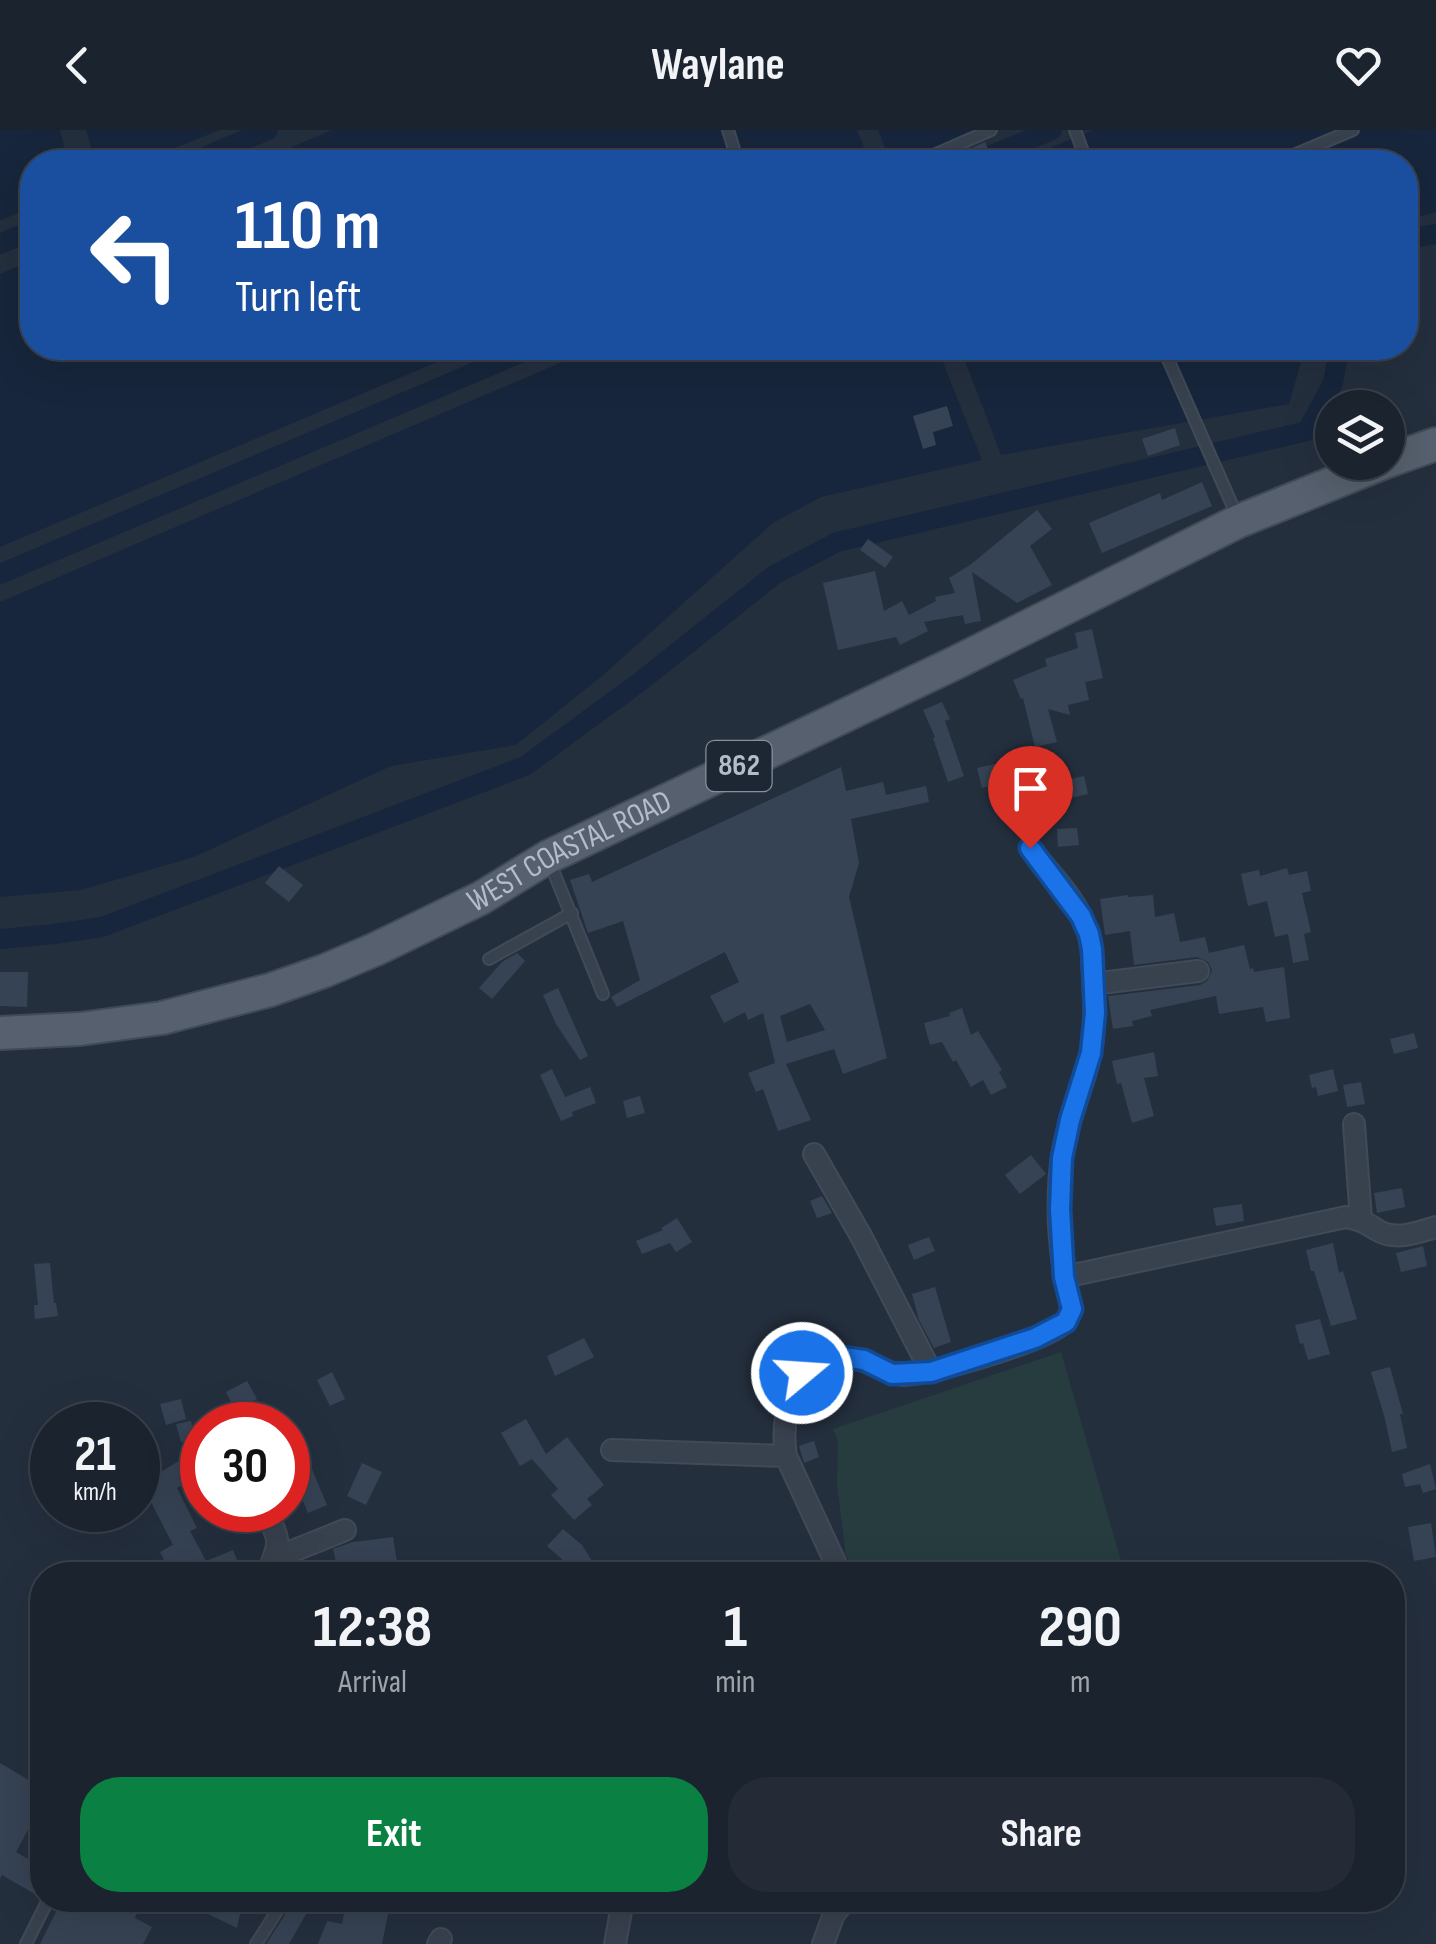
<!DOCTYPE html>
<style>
body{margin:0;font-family:"Sofia Sans Condensed",sans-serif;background:#242b36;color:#f1f3f6;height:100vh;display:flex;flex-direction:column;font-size:38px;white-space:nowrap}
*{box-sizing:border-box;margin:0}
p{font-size:32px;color:#a0a4aa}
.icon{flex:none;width:55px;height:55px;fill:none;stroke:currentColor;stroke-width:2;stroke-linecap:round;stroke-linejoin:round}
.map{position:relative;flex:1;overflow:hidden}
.drawer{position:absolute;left:30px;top:1432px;width:1375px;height:350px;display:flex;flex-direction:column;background:#1b232e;border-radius:40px;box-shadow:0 10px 40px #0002,0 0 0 2px #39404a}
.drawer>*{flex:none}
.banner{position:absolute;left:20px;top:20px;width:1398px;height:210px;border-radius:40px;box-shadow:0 10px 40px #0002,0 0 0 2px #39404a;background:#1a4fa0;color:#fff;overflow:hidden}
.controls{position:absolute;left:1315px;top:260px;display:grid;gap:20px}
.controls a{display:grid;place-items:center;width:90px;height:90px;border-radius:50%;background:#1b232e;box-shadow:0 10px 40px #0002,0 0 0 2px #39404a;font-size:50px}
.speed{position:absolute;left:30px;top:1272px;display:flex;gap:20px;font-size:50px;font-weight:700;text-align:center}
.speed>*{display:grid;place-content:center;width:130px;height:130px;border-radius:50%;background:#1b232e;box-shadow:0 10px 40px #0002,0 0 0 2px #39404a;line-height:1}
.speed small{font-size:25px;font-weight:400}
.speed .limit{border:15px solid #d22;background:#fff;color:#111}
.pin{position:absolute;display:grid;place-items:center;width:85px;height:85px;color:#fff;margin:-102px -42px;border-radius:50% 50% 50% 0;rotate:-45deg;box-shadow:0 0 10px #0007}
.pin .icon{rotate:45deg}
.me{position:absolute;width:110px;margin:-55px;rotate:72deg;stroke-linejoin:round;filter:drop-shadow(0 0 8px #0008)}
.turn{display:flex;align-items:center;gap:35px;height:210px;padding:0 50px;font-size:45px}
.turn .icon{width:130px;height:130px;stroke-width:2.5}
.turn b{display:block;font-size:70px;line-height:85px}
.eta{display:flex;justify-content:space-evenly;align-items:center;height:170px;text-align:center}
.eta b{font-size:60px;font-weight:700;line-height:70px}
.cta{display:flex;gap:20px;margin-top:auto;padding:20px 50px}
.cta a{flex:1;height:115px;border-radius:40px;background:#0b8043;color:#fff;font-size:40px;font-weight:700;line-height:115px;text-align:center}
.cta a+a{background:#242b36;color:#f1f3f6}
header{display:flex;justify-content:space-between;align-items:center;height:130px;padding:0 50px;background:#1b232e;font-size:45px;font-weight:700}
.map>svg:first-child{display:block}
.green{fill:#263c3f}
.water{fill:#17263c}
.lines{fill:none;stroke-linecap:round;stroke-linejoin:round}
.canal{stroke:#17263c;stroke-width:20}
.building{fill:#364354;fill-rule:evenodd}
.lane-casing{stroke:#414a57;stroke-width:14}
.street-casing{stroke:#414a57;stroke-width:24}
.primary-casing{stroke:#414a57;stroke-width:36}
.lane{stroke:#38414e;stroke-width:10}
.street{stroke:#38414e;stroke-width:20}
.primary{stroke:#56606e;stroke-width:32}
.route-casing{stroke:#114b97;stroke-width:25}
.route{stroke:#1a73e8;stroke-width:18}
.labels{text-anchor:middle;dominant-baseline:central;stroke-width:10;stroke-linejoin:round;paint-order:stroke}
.shield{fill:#1d2633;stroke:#878f9c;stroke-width:2.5}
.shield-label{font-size:30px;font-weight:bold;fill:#b4bcc9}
.street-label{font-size:32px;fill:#b4bcc9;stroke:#1d2633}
</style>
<header><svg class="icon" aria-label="back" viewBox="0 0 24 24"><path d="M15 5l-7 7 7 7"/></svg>Waylane<svg class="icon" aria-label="heart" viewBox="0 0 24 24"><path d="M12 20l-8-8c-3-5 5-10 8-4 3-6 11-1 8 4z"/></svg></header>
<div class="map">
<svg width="1436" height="1814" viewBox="0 0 1436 1814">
<rect width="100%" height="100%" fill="#242f3e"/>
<path class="green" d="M1061,1222L1125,1445H858L846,1426L837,1355L838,1311L833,1299Z"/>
<path class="water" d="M0,0H60L68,32H32V76L0,91Z
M86,0H220L139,32H95Z
M332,0H857L870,32H257Z
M878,0H981L903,32H891Z
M1093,0H1436V82L1405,90V32H1016Z
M32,130V218H470L0,417V144Z
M595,218H937L982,330L821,367L773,393L602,546L516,615L391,636L194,727L81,760L0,767V472Z
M960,218H1305L1289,274L1001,325Z"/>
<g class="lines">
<path class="canal" d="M192,32L268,0
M975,32L1052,0
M1405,109L1436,104
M0,114L32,100
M0,444L532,218
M0,809L54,804L102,797L525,636L641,551L774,445L837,412L1307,301L1333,253L1339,218"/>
</g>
<path class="building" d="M985,12L990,24L967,32L963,22Z
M947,276L953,296L933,302L936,315L923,319L913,286Z
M1175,298L1180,315L1148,326L1142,309Z
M1202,352L1212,376L1102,423L1089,393L1160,363L1162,370Z
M1037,380L1052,399L1030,416L1052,455L1017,473L972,442L981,491L965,494L963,485L924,492L928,501L900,515L896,507L838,520L823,453L875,441L884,481L902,471L909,485L936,471L935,467L955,463L949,448L970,435Z
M868,409L893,427L885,438L860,420Z
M1092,499L1103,548L1085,552L1089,570L1068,575L1070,585L1048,579L1057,612L1035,617L1023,568L1021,569L1013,550L1047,536L1045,529L1078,518L1075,503Z
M942,572L950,589L945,591L964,646L948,652L933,608L935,607L923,580Z
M1017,629L1021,649L982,658L977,638Z
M841,637L846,661L883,652L886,665L926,656L929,672L851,689L859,733L849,767L887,928L843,944L834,919L786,934L811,990L778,1001L763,959L756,962L748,943L775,933L763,883L748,890L745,882L724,893L710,866L739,852L725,822L617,877L611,867L640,850L623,791L588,803L570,750L589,744L592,752ZM810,874L825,900L787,912L780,886Z
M1084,646L1088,664L1062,670L1058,652Z
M1077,698L1079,715L1058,717L1057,699Z
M279,736L303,755L289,772L265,753Z
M1287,738L1289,745L1307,741L1311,761L1302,763L1311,802L1304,804L1309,830L1293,833L1288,804L1275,807L1267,771L1248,776L1241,744L1259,740L1260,746Z
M1128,765V767L1153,765L1155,787L1174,783L1180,812L1205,807L1209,823L1244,815L1250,839L1253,838L1254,842L1284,837L1290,888L1266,892L1263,877L1219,884L1216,866L1150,880L1152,886L1132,891L1133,896L1113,899L1108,866L1200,855L1207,851L1212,840L1208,832L1197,827L1134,835L1130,801L1105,805L1100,769Z
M517,823L525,831L492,869L479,858L502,832Z
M0,842H28L27,877L0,876Z
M558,858L588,926L580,930L556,894L543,865Z
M962,878L971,905L978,901L1002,940L999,942L1007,957L991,965L983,950L971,957L956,930L953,932L942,912L930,915L924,893L950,886L949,883Z
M1414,903L1418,918L1394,924L1390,909Z
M1154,922L1158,946L1144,948L1154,986L1132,993L1121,953L1117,954L1112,931Z
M552,939L565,967L590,957L596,973L572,982L573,986L561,991L540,945Z
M1333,939L1338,961L1318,966L1316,957L1312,958L1309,945Z
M1361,952L1365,974L1347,977L1343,955Z
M640,966L645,983L627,988L623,971Z
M1031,1025L1046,1044L1020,1064L1005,1045Z
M1402,1058L1405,1077L1377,1083L1374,1063Z
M822,1066L832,1083L817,1088L810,1071Z
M1242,1074L1244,1091L1216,1096L1213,1078Z
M677,1088L692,1112L676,1122L670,1113L642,1124L636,1111L663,1100L661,1098Z
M929,1107L935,1121L914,1130L908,1115Z
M1333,1113L1339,1143L1343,1141L1357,1189L1331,1196L1314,1141H1311L1306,1120Z
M1423,1116L1427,1136L1401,1142L1396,1123Z
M50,1133L54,1173H56L58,1186L35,1189L34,1175H38L34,1134Z
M935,1157L951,1212L934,1218L919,1190L912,1164Z
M1320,1189L1330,1224L1308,1230L1303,1213L1300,1214L1295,1195Z
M584,1208L594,1227L555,1246L547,1226Z
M1390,1237L1403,1284H1400L1407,1318L1392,1322L1385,1289L1371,1242Z
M332,1242L345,1269L330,1276L317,1250Z
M247,1251L257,1269L235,1280L226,1262Z
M181,1269L186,1289L166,1295L160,1274Z
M526,1289L546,1324L567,1307L604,1355L587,1369L592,1375L574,1390L551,1365L558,1359L532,1329L520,1336L501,1303Z
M191,1291L196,1309L181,1312L176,1294Z
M288,1301L308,1338L311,1337L327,1375L308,1383L288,1335Z
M814,1311L819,1327L804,1333L799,1316Z
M191,1324L197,1339L178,1347L182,1355L177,1358L197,1398L190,1401L206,1431L233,1420L243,1445H173L183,1439L172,1445L160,1422L173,1415L151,1372L138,1379V1355Z
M362,1333L382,1342L366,1375L347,1366Z
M1430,1334L1436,1359L1423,1363L1420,1354L1405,1357L1402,1344Z
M1431,1393L1436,1427L1414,1431L1408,1397Z
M563,1399L582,1415L592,1431L572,1443L564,1431L547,1416Z
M393,1407L399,1445H339L333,1419L353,1412Z
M0,1633L42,1658V1674L16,1722L42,1737V1763L40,1767L2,1745L0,1749Z
M62,1770H141L135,1788L152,1797L143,1814H40Z
M210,1770H243L237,1798L204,1782Z
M289,1770H314L289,1814H266L286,1783Z
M347,1770H391L382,1814H318L327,1791L342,1794Z"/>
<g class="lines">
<g class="lane-casing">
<path id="lane" d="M728,0L738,32
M1075,0L1087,32
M918,32L991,0
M1277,32L1353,0
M1163,218L1237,386
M550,733L603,864
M489,829L572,783
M26,1814L48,1770
M256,1814L279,1778"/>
</g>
<g class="street-casing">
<path id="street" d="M1093,854L1198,841
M1354,994L1361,1089
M814,1024L861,1106L931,1242
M1064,1147L1346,1087C1360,1089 1366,1093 1377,1100C1395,1111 1417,1103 1436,1097
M612,1320L786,1326
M265,1380C282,1414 280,1411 267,1445
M275,1428L345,1400
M841,1445L786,1326C782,1304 786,1261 801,1243C815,1228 842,1226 860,1230C875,1233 886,1245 903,1245C930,1245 1047,1211 1065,1192C1067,1190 1071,1182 1072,1179C1059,1131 1055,1075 1062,1026C1067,990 1084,957 1091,922C1096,896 1094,871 1093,845C1092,830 1093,814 1087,800C1076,768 1050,744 1030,718
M438,1814L441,1809
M615,1814L623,1770
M823,1814L834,1784L846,1770"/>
</g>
<g class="primary-casing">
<g id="primary">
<path d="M1388,331L1436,314"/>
<path id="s1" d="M0,903L80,899L162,888L270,860L324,841L376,819L481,768L548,727L955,533L1239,391L1385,332"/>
</g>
</g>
<use href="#lane" class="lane"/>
<use href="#street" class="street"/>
<use href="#primary" class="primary"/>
</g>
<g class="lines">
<g class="route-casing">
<path id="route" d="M802,1243L819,1232L843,1227L864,1230L892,1244L931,1242L1035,1208L1066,1192L1072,1179L1064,1147L1060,1079L1062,1028L1070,990L1091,923L1095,883L1092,819L1089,804L1081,786L1030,718"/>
</g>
<use href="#route" class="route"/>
</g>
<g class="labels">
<rect class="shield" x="706.5" y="611" width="65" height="50" rx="8"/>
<g class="shield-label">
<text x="739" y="636">862</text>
</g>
<g class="street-label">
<text stroke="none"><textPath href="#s1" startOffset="605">WEST COASTAL ROAD</textPath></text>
</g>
</g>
</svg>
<div class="controls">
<a><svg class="icon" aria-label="layers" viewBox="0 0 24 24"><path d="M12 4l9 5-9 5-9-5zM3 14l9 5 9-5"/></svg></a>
</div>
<div class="speed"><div>21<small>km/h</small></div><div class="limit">30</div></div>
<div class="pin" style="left:1030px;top:718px;background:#d93025"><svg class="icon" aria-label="arrive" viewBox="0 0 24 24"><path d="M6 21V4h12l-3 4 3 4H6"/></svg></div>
<svg class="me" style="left:802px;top:1243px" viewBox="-20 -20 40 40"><circle r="17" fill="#1a73e8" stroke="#fff" stroke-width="3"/><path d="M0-11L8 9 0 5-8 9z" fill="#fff"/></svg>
<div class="banner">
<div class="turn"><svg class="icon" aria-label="left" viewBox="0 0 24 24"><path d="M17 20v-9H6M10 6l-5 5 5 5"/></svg><div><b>110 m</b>Turn left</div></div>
</div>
<section class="drawer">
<div class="eta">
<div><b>12:38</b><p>Arrival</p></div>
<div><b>1</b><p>min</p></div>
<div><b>290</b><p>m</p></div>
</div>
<div class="cta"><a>Exit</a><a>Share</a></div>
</section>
</div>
